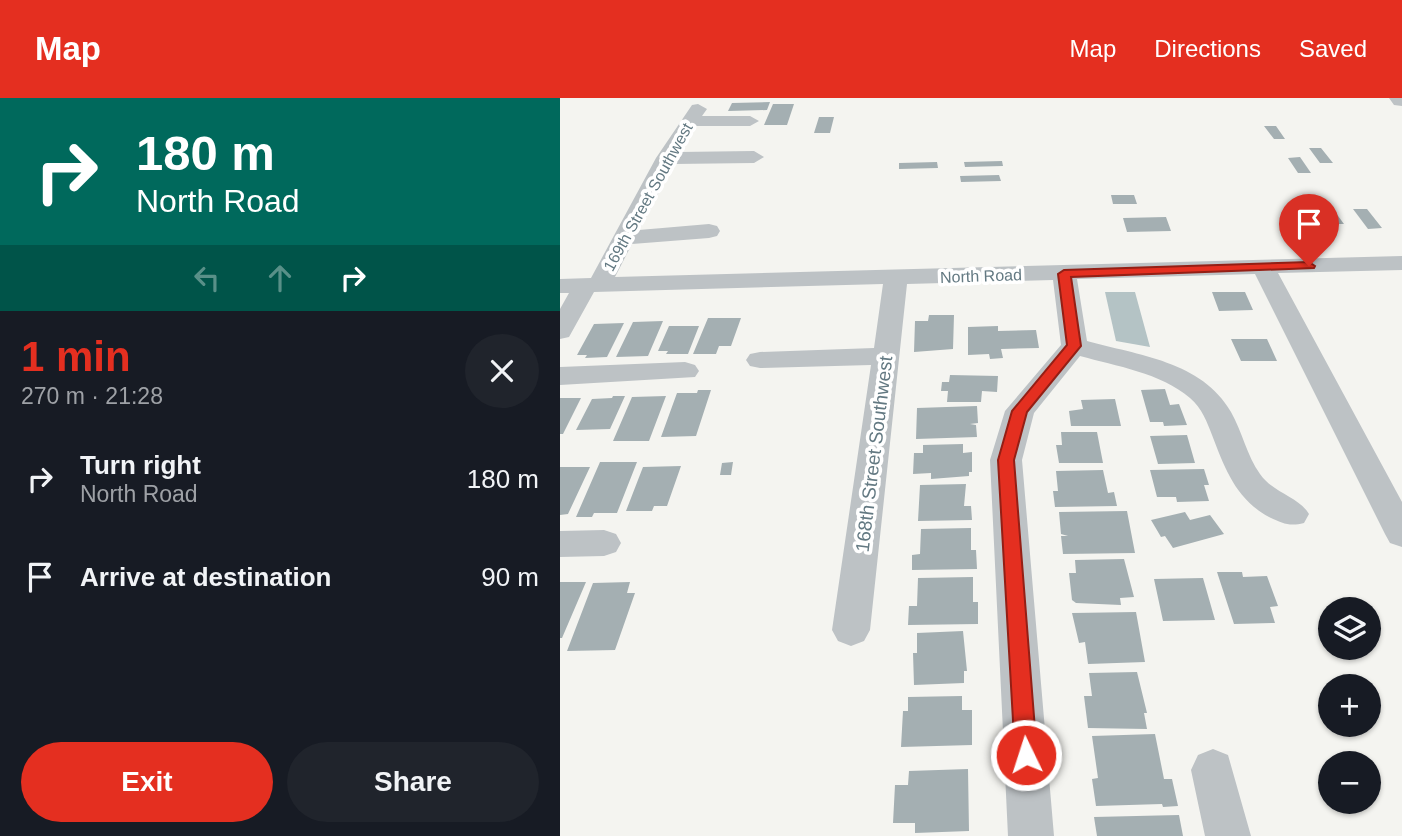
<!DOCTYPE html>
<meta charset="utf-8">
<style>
body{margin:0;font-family:Arial,sans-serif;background:#20242c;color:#f1f3f6;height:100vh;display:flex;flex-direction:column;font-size:26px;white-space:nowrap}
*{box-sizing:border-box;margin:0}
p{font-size:23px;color:#9ea1a6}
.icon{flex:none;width:38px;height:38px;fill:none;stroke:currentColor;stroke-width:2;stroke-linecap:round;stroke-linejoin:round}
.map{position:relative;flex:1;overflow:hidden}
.sheet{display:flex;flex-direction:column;background:#171b24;width:560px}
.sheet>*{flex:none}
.top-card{background:#00695c;color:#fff;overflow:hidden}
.buttons{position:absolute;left:758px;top:499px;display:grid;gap:14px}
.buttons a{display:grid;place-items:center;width:63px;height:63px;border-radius:50%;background:#171b24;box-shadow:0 2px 5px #0004;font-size:35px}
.pin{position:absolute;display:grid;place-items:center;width:60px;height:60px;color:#fff;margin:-72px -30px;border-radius:50% 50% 50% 0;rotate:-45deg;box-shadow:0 0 7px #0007}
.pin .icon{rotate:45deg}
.me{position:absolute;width:77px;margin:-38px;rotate:356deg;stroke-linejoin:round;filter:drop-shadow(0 0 5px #0008)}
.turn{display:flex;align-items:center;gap:24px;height:147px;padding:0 21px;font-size:32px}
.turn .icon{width:91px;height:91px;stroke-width:2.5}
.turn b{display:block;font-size:49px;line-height:60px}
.lanes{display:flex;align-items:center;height:66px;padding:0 21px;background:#0003;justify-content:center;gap:35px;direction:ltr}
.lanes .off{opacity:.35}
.round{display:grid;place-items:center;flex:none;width:74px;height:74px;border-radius:37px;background:#20242c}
.head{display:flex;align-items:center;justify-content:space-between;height:119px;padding:0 21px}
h1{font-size:42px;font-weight:600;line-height:52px;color:#e42f20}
.button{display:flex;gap:14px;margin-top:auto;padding:14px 21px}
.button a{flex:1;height:80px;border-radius:42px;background:#e42f20;color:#fff;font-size:28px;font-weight:600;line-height:80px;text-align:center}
.button a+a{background:#20242c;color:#f1f3f6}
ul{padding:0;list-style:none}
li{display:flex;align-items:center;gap:21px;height:98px;padding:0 21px}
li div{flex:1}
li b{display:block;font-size:26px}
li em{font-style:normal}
header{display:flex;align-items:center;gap:42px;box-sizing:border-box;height:98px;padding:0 35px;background:#e42f20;color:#fff}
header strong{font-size:33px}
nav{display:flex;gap:38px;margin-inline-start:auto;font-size:24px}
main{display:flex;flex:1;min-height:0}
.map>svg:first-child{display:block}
.water{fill:#b4c3c5}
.building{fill:#a4afb2}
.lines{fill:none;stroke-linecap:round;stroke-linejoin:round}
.minor{fill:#bdc2c5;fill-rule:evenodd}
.route{fill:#e42f20;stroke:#941f15;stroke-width:2}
.labels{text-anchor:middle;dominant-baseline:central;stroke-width:7;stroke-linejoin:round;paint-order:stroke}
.far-street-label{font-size:16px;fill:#637982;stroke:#fff}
.street-label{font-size:19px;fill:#637982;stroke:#fff}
</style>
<header>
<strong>Map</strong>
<nav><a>Map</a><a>Directions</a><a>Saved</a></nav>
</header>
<main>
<section class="sheet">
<div class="top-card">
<div class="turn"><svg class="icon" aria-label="right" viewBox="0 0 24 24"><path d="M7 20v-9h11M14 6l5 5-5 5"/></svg><div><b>180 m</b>North Road</div></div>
<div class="lanes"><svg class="icon off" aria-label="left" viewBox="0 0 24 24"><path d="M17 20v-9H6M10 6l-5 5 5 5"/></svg><svg class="icon off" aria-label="ahead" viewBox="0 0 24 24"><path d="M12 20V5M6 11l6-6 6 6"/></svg><svg class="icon" aria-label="right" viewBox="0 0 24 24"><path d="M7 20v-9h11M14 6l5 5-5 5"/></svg></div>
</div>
<div class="head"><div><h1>1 min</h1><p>270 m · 21:28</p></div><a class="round"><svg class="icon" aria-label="close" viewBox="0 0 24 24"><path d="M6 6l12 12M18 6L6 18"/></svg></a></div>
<ul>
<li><svg class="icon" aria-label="right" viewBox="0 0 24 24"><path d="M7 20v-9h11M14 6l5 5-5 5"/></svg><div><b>Turn right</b><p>North Road</p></div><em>180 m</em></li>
<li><svg class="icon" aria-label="arrive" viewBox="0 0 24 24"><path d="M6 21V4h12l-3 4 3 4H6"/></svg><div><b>Arrive at destination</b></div><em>90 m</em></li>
</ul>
<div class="button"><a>Exit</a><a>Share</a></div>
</section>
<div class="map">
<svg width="842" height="738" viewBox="0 0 842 738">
<rect width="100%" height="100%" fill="#f4f4f0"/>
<path class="water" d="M545,194H575L590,249L556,243Z"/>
<path class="building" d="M210,4L207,12L168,13L172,5Z
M213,6H234L227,27H204Z
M259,19H274L270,35H254Z
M704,28H716L725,41H714Z
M749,50H761L773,65H760Z
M740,59L751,75H738L728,60Z
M442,63L443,68L405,69L404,64Z
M377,64L378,70L339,71V65Z
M439,77L441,83L401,84L400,78Z
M551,97H574L577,106H553Z
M757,107H770L784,126H770Z
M793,111H807L822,130L808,131Z
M606,119L611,133L567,134L563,120Z
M652,194H685L693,212L659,213Z
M369,217H394L393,251L354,254L355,223H368Z
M148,220H181L171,248H159L156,256H133Z
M103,223L88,258L56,259L73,224Z
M64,225L47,259L25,260L27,257H17L34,226Z
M109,228H139L128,256H106L108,253H98Z
M438,228V233L476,232L479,250L441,251L443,260L430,261L429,256L408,257V229Z
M671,241H707L717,263H681Z
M390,277L438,278L437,294L422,293L421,304H387L388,293H381L382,284H389Z
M605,291L610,307L619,306L627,327L604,328L603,324H590L581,292Z
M138,292H151L136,338L101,339L117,295H137Z
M53,298H65L50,331L16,332L32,301L52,300Z
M106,298L89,343H53L72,299Z
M0,300H21L3,336H0Z
M555,301L561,328H511L509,313L523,311L521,302Z
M417,308L418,325L410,326L416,327L417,339L356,341L357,310Z
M501,334H537L543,365H499L496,347H502Z
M627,337L635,365L598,366L590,338Z
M403,346V355L412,354V374H409V378L371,381V375L353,376L354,355H363V347Z
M40,364H77L57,415H34L32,419H16Z
M173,364L171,377H160L162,365Z
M121,368L107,408H94L92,413H66L83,369Z
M0,369H30L8,416L0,417Z
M644,371L649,387H644L649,403L617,404L616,399H597L590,372Z
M543,372L548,395L554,394L557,408L495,409L493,393H498L496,373Z
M406,386L404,408H411L412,422L358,423L360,387Z
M567,413L575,455L503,456L501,438H508L501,436L499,414Z
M625,414L630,422L650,417L664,436L613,450L605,438L601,439L591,422Z
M411,430V452H416L417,471L352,472V457L360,456L361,431Z
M564,461L574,499L560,500L561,507L516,505L512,502L509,475H516L515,462Z
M657,474H682L683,479L707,478L718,508L710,509L715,525L674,526Z
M413,479V504H418V526L348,527L349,508H357L358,480Z
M643,480L655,522L603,523L594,481Z
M0,484H26L2,540H0Z
M70,484L67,495H75L55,552L7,553L33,485Z
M576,514L585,564L528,566L525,544L519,545L512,515Z
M403,533L407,573H404V585L354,587L353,555H357V535Z
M577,574L587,615H584L587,631L528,630L524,598H532L529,575Z
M402,598V612H412V647L341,649L343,613H348V599Z
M595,636L604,681H612L618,708L603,709L602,706L536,708L532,681L538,680L532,638Z
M408,671L409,733L355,735V725H333L335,687H348L349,673Z
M619,717L623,738H537L534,719Z"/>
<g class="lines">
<path class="minor" d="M829,0H842V8L834,7Z
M138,6L147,11L142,18H190L199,23L190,28H136L119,54L194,53L204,59L194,65L114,66L79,132L149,126L157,128L160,133L157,138L149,140L72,146L55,179L842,158V172L718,175L842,404V449L830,445L825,436L695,176L517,181L527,243C577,257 642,263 671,314C682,333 687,358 700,376C713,395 738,398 749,416L744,425C729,429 722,425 709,419C676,401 665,371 652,337C647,324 642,310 630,300C601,275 556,268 520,258L474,315L462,362L494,738H448L430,362L445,313L501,247L493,182L347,186L310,532L304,543L291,548L278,543L272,532L311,267L200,270L190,268L186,262L190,256L200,254L314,250L323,186L34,194L9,239L0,241V211L9,195H0V181L31,180L96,60L132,7Z
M125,264L135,267L139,273L135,279L0,287V269Z
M44,432L56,436L61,445L56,454L44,458L0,459V433Z
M653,651L668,657L691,738H645L631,672L638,657Z"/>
</g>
<path class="route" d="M749,164L755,168L754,170L511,179L521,248L467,314L454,362L477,657L474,665L466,668L458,665L455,657L438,362L452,313L507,247L498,176L504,172Z"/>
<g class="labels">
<g class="far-street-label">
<text transform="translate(88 99) rotate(-61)">169th Street Southwest</text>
<text transform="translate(421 178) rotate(-2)">North Road</text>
</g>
<g class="street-label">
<text transform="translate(314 356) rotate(-83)">168th Street Southwest</text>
</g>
</g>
</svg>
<div class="buttons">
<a><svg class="icon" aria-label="layers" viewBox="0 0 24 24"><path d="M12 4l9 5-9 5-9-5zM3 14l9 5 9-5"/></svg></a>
<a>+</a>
<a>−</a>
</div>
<div class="pin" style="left:749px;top:168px;background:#d93025"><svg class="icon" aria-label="arrive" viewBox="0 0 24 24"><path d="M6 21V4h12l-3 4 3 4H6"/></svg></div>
<svg class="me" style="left:466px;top:657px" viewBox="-20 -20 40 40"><circle r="17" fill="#e42f20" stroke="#fff" stroke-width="3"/><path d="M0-11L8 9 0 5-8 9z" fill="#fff"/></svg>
</div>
</main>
